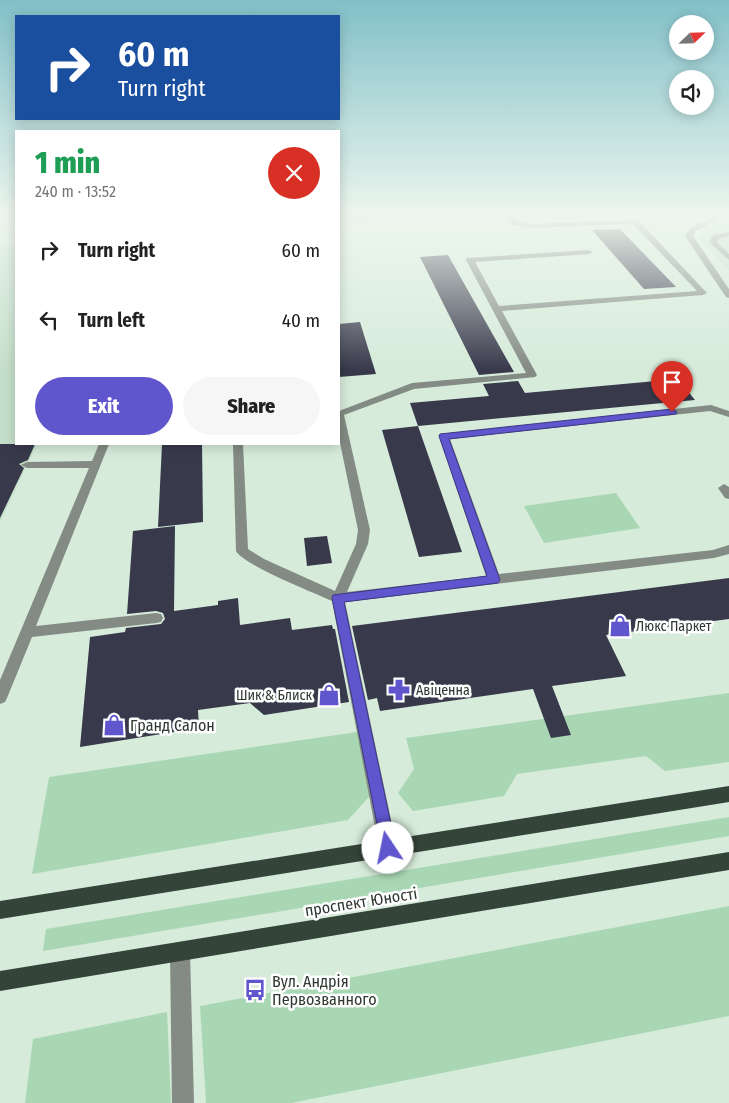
<!DOCTYPE html>
<meta charset="utf-8">
<style>
body{margin:0;font-family:"Fira Sans Condensed",sans-serif;background:#f6f6f6;color:#222;height:100vh;display:flex;flex-direction:column;font-size:19px;white-space:nowrap}
*{box-sizing:border-box;margin:0}
p{font-size:16px;color:#767676}
.icon{flex:none;width:28px;height:28px;fill:none;stroke:currentColor;stroke-width:2;stroke-linecap:round;stroke-linejoin:round}
.map{position:relative;flex:1;overflow:hidden}
.details{position:absolute;left:15px;top:130px;width:325px;height:315px;display:flex;flex-direction:column;background:#fff;border-radius:0px;box-shadow:0 2px 12px #0003}
.details>*{flex:none}
.guide{position:absolute;left:15px;top:15px;width:325px;height:105px;border-radius:0px;box-shadow:0 2px 12px #0003;background:#1a4fa0;color:#fff;overflow:hidden}
.needle{width:32px;rotate:67deg}
.controls{position:absolute;left:669px;top:15px;display:grid;gap:10px}
.controls a{display:grid;place-items:center;width:45px;height:45px;border-radius:50%;background:#fff;box-shadow:0 2px 12px #0003;font-size:25px}
.pin{position:absolute;display:grid;place-items:center;width:42px;height:42px;color:#fff;margin:-51px -21px;border-radius:50% 50% 50% 0;rotate:-45deg;box-shadow:0 0 5px #0007}
.pin .icon{rotate:45deg}
.me{position:absolute;width:55px;margin:-28px;rotate:349deg;stroke-linejoin:round;filter:drop-shadow(0 0 4px #0008)}
.turn{display:flex;align-items:center;gap:18px;height:105px;padding:0 20px;font-size:22px}
.turn .icon{width:65px;height:65px;stroke-width:2.5}
.turn b{display:block;font-size:35px;line-height:42px}
.round{display:grid;place-items:center;flex:none;width:52px;height:52px;border-radius:26px;background:#f6f6f6}
.head{display:flex;align-items:center;justify-content:space-between;height:85px;padding:0 20px}
h1{font-size:30px;font-weight:800;line-height:38px;color:#1e9e55}
.primary-button{display:flex;gap:10px;margin-top:auto;padding:10px 20px}
.primary-button a{flex:1;height:58px;border-radius:30px;background:#5f55cd;color:#fff;font-size:20px;font-weight:800;line-height:58px;text-align:center}
.primary-button a+a{background:#f6f6f6;color:#222}
ul{padding:0;list-style:none}
li{display:flex;align-items:center;gap:15px;height:70px;padding:0 20px}
li div{flex:1}
li b{display:block;font-size:19px}
li em{font-style:normal}
.map>svg:first-child{display:block}
.built{fill:#c5e0ca}
.green{fill:#a9d7b3}
.building{fill:#38394b}
.lines{fill:none;stroke-linecap:round;stroke-linejoin:round}
.minor{fill:#838b84;fill-rule:evenodd}
.major{fill:#354438;fill-rule:evenodd}
.route{fill:#5f55cd;stroke:#3e3785}
.labels{text-anchor:middle;dominant-baseline:central;stroke-width:5;stroke-linejoin:round;paint-order:stroke}
.poi-label{font-size:14px;fill:#303831;stroke:#fff;text-anchor:start}
.near-poi-label{font-size:16px;fill:#303831;stroke:#fff;text-anchor:start}
.near-street-label{font-size:16px;fill:#303831;stroke:#fff}
</style>
<div class="map">
<svg width="729" height="1103" viewBox="0 0 729 1103">
<rect width="100%" height="100%" fill="#d6ebda"/>
<path class="built" d="M716,215H729V271L699,239L700,235L707,230L727,221Z
M0,246H16V444H37L0,522Z"/>
<path class="green" d="M616,493L640,528L544,543L524,506Z
M729,693V762L665,771L646,756L517,774L504,796L413,811L398,793L414,769L406,738Z
M364,731L376,789L348,820L32,874L49,777Z
M729,817V836L43,951L46,929Z
M729,906V1016L291,1103H206L200,1006Z
M167,1012L171,1103H25L33,1039Z"/>
<path class="building" d="M620,229L676,287L644,289L592,230Z
M448,255L514,372L479,375L420,257Z
M360,322L376,374L339,377V324Z
M678,379L695,400L418,426L410,403L489,396L483,384L518,381L525,393Z
M418,426L462,552L419,557L382,430Z
M0,444H35L28,460L19,464L24,468L0,518Z
M162,444H202L203,522L158,527Z
M175,526L174,611L218,605V601L238,598L240,625L290,618L292,630L332,625L333,629H335L349,702L264,715L250,703L198,710L199,728L80,747L90,637L125,632L126,628L161,624L165,619L163,613L156,611L127,614L133,531Z
M327,536L332,563L307,566L304,538Z
M729,578V619L606,635L626,676L552,686L571,735L551,738L533,689L380,711L377,698L368,700L352,626Z"/>
<g class="lines">
<path class="minor" d="M364,215H397L394,217L339,221V217Z
M505,215H512L517,220L528,224L638,220L707,293L703,295L502,311L537,375L535,377L414,389L344,415L370,530L368,544L347,592L486,576L439,436L440,434L711,405L729,411V417L710,411L450,439L499,574L713,550L729,545V554L714,558L345,602L397,848L394,854L388,856L382,854L379,848L332,601C313,592 245,566 236,551L233,444H243L248,549L264,559L335,591L356,544L358,530L339,438V411L412,383L526,373L466,260L467,258L589,250L593,252L589,254L475,262L499,306L697,291L633,224L528,228L511,224Z
M713,215H721L712,223H707V226L695,231L693,236L729,289V298L726,297L685,236C689,228 697,222 706,222V219Z
M729,232V236L719,239L717,242L729,254V260L709,242L713,235Z
M99,444H109L36,626L156,613L161,614L163,618L161,622L156,623L32,637L7,698L5,702L0,704V680L89,468H27L21,465L27,462L92,461Z
M724,484L729,487V499L725,498L718,488Z
M180,942L187,945L190,952L194,1103H172L170,952L173,945Z"/>
<path class="major" d="M729,786V802L0,919V901Z
M729,852V870L0,991V971Z"/>
</g>
<linearGradient id="sky" x2="0" y2="1"><stop stop-color="#81c0c8"/><stop offset="0.58" stop-color="#edf6ee"/><stop offset="1" stop-color="#edf6ee" stop-opacity="0"/></linearGradient>
<rect width="729" height="370" fill="url(#sky)"/>
<path class="route" d="M672,409L677,412L676,414L449,439L500,580L498,583L344,602L396,848L394,854L388,856L383,854L332,598L333,595L487,576L439,436L440,434Z"/>
<defs>
<g id="shop-bare" transform="scale(1.725)"><path d="M-5-2.5h2.3a2.7 3.5 0 0 1 5.4 0H5L5.5 6h-11ZM-1.5-2.5h3a1.5 2.3 0 0 0-3 0Z" fill="#5f55cd" stroke="#fff" stroke-width="2.5" paint-order="stroke"/></g>
<g id="pharmacy-bare" transform="scale(1.725)"><path d="M-2-6h4v4h4v4h-4v4h-4v-4h-4v-4h4Z" fill="#5f55cd" stroke="#fff" stroke-width="2.5" paint-order="stroke"/></g>
<g id="bus-bare" transform="scale(1.725)"><path d="M-5-6H5V4H4V6H2V4H-2V6H-4V4H-5ZM-3.5-4V0h7V-4ZM-3.5 1.2v1.5H-2V1.2ZM2 1.2v1.5H3.5V1.2Z" fill="#5f55cd" stroke="#fff" stroke-width="2.5" paint-order="stroke"/></g>
</defs>
<g fill-rule="evenodd">
<use href="#shop-bare" x="620" y="626"/>
<use href="#pharmacy-bare" x="399" y="690"/>
<use href="#shop-bare" x="329" y="695"/>
<use href="#shop-bare" x="114" y="725"/>
<use href="#bus-bare" x="255" y="990"/>
</g>
<g class="labels">
<g class="poi-label">
<text x="636" y="626">Люкс Паркет</text>
<text x="416" y="690">Авіценна</text>
<text x="312" y="695" text-anchor="end">Шик &amp; Блиск</text>
</g>
<g class="near-poi-label">
<text x="130" y="725">Гранд Салон</text>
<text x="272" y="981">Вул. Андрія<tspan x="272" dy="18">Первозванного</tspan></text>
</g>
<g class="near-street-label">
<text transform="translate(361 902) rotate(-9)">проспект Юності</text>
</g>
</g>
</svg>
<div class="controls">
<a><svg class="needle" viewBox="-14 -14 28 28"><path d="M0-13l5 13h-10z" fill="#e53935"/><path d="M0 13l5-13h-10z" fill="#767676"/></svg></a>
<a><svg class="icon" aria-label="sound" viewBox="0 0 24 24"><path d="M4 9h4l5-4v14l-5-4H4zM17 9q2 3 0 6"/></svg></a>
</div>
<div class="pin" style="left:672px;top:412px;background:#d93025"><svg class="icon" aria-label="arrive" viewBox="0 0 24 24"><path d="M6 21V4h12l-3 4 3 4H6"/></svg></div>
<svg class="me" style="left:388px;top:848px" viewBox="-20 -20 40 40"><circle r="19" fill="#fff"/><path d="M0-13L10 11 0 6-10 11z" fill="#5f55cd"/></svg>
<div class="guide">
<div class="turn"><svg class="icon" aria-label="right" viewBox="0 0 24 24"><path d="M7 20v-9h11M14 6l5 5-5 5"/></svg><div><b>60 m</b>Turn right</div></div>
</div>
<section class="details">
<div class="head"><div><h1>1 min</h1><p>240 m · 13:52</p></div><a class="round" style="background:#d93025;color:#fff"><svg class="icon" aria-label="close" viewBox="0 0 24 24"><path d="M6 6l12 12M18 6L6 18"/></svg></a></div>
<ul>
<li><svg class="icon" aria-label="right" viewBox="0 0 24 24"><path d="M7 20v-9h11M14 6l5 5-5 5"/></svg><div><b>Turn right</b></div><em>60 m</em></li>
<li><svg class="icon" aria-label="left" viewBox="0 0 24 24"><path d="M17 20v-9H6M10 6l-5 5 5 5"/></svg><div><b>Turn left</b></div><em>40 m</em></li>
</ul>
<div class="primary-button"><a>Exit</a><a>Share</a></div>
</section>
</div>
